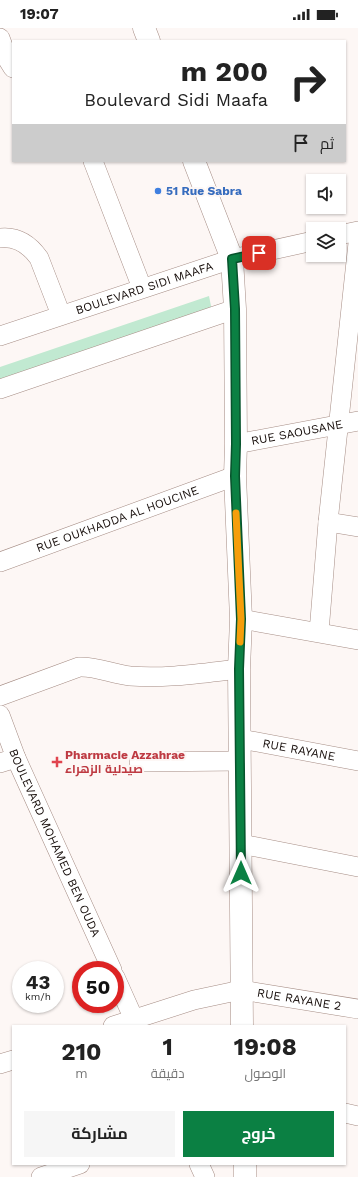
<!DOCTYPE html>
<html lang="ar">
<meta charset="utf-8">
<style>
body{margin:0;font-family:"Work Sans",Cairo,sans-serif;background:#f6f6f6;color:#222;direction:rtl;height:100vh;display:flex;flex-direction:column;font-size:15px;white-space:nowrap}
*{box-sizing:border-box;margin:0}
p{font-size:13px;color:#767676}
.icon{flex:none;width:22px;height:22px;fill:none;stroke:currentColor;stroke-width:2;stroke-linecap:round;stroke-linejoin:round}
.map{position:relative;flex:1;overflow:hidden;direction:ltr}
.side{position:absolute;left:12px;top:997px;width:334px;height:140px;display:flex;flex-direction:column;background:#fff;border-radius:0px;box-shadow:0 1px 3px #0004;direction:rtl}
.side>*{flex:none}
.hud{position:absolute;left:12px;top:12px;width:334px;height:122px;border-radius:0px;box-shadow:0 1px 3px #0004;direction:rtl;background:#fff;color:#222;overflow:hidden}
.controls{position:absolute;left:306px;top:146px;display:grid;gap:8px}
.controls a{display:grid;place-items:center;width:40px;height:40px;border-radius:0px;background:#fff;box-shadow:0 1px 3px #0004;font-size:20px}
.speed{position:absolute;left:12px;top:933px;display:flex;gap:8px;font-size:20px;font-weight:700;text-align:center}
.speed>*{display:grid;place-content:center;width:52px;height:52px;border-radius:50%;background:#fff;box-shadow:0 1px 3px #0004;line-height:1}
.speed small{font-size:10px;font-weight:400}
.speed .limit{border:6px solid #d22;background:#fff;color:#111}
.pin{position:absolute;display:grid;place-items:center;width:34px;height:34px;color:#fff;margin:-17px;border-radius:8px;box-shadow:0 2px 6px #0006}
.me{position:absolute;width:44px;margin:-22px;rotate:0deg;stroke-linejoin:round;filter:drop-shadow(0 0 3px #0008)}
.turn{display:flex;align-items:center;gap:14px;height:84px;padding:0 12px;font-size:18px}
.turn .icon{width:52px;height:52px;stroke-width:2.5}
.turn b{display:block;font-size:28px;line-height:34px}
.then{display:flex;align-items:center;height:38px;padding:0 12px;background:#0003;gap:8px;font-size:15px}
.eta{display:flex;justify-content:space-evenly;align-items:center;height:68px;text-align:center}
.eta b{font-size:24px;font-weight:700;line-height:28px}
.primary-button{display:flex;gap:8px;margin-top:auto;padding:8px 12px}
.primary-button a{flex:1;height:46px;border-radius:0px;background:#0b8043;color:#fff;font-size:16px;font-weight:700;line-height:46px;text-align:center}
.primary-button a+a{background:#f6f6f6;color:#222}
.status{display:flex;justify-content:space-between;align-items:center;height:28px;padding:0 20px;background:#fff;direction:ltr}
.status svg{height:11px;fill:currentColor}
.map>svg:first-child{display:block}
.green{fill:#c1e9d1}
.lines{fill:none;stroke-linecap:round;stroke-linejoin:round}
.minor-casing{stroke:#a68d85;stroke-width:20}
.major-casing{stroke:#a68d85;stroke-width:23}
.minor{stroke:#fff;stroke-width:19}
.major{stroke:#fff;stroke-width:22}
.route-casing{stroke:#07532c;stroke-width:10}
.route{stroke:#0b8043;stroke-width:7}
.slow{stroke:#f59e0b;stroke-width:7}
.shop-dot{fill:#3f7fe0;stroke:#fdf7f5;stroke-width:1.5}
.health-dot{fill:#e0444e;stroke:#fdf7f5;stroke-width:1.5}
.labels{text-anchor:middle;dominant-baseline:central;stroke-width:4;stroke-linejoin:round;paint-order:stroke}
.shop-label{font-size:12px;font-weight:bold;fill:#366cbe;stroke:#fdf7f5;text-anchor:start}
.street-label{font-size:12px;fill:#140b08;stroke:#fdf7f5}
.health-label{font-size:12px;font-weight:bold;fill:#be3a42;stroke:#fdf7f5;text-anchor:start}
</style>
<div class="status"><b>19:07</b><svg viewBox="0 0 49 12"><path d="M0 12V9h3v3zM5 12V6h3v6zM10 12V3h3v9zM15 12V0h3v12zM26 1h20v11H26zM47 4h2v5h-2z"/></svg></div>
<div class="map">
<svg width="358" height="1149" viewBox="0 0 358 1149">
<rect width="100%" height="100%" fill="#fdf7f5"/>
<path class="green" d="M209,268L212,283L0,355V339Z"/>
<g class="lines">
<g class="minor-casing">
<g id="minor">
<path d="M0,10L8,32L13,40"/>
<path d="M93,133L142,260"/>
<path d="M339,207L358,203"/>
<path d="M0,210C17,208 29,216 39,230L61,287"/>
<path id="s1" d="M0,308L232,231L313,213"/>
<path d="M0,361L235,281"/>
<path id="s2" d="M236,416L358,393"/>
<path d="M328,494L358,499"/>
<path id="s3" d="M0,534L235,448"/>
<path d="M241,591L358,612"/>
<path d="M319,604L328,494L358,215"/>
<path d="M0,668L79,639C96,638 112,646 130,648C166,651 203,645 239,641"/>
<path id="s4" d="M0,687L16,730L112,942"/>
<path id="s5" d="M241,711L358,733"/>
<path d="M139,734L240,733"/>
<path d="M0,735L16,730"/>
<path d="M241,816L358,839"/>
<path d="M115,949L137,998"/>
<path id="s6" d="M113,998L194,972L241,962L358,981"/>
<path d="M0,1036L13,1032"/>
<path d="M345,1085L358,1088"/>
<path d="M199,1136L205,1149"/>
<path d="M41,1149L80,1136"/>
</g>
</g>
<g class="major-casing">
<path id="major" d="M144,0L149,13
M194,133L232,231L235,281L236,416L235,448L241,591L239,641L242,998
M245,1136V1149"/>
</g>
<use href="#minor" class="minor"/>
<use href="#major" class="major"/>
</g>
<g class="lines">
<g class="route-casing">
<path id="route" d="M241,845L239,641L241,591L235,448L236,416L235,281L232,231L259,225"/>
</g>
<use href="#route" class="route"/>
<path class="slow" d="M236,485L241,591L240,614"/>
</g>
<circle class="shop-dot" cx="158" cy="163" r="4"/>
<path class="health-dot" d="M55 728h4v4h4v4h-4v4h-4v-4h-4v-4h4z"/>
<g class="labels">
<g class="shop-label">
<text x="166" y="163">51 Rue Sabra</text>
</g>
<g class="street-label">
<text stroke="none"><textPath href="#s1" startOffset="152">BOULEVARD SIDI MAAFA</textPath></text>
<text stroke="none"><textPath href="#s2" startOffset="62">RUE SAOUSANE</textPath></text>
<text stroke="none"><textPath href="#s3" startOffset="125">RUE OUKHADDA AL HOUCINE</textPath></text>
<text stroke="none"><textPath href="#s5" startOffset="59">RUE RAYANE</textPath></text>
<text stroke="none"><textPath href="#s4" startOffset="139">BOULEVARD MOHAMED BEN OUDA</textPath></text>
<text stroke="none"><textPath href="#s6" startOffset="192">RUE RAYANE 2</textPath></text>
</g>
<g class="health-label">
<text x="65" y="727">Pharmacie Azzahrae<tspan x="65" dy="14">صيدلية الزهراء</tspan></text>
</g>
</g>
</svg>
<div class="controls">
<a><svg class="icon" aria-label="sound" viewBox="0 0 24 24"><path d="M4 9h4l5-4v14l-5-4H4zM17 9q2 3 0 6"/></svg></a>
<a><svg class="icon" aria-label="layers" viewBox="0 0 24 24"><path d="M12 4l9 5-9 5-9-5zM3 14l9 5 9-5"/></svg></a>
</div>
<div class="speed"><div>43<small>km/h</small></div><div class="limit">50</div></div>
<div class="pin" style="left:259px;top:225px;background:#d93025"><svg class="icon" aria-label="arrive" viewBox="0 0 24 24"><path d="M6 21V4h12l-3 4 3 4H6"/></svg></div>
<svg class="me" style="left:241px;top:845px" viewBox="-20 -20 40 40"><path d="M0-17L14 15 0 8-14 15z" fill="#0b8043" stroke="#fff" stroke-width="4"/></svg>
<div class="hud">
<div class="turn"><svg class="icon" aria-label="right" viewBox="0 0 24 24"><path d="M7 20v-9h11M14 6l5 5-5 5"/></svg><div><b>200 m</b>Boulevard Sidi Maafa</div></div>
<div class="then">ثم<svg class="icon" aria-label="arrive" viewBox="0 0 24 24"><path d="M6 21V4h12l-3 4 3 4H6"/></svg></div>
</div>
<section class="side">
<div class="eta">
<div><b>19:08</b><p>الوصول</p></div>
<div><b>1</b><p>دقيقة</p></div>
<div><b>210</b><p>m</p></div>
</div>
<div class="primary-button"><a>خروج</a><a>مشاركة</a></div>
</section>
</div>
